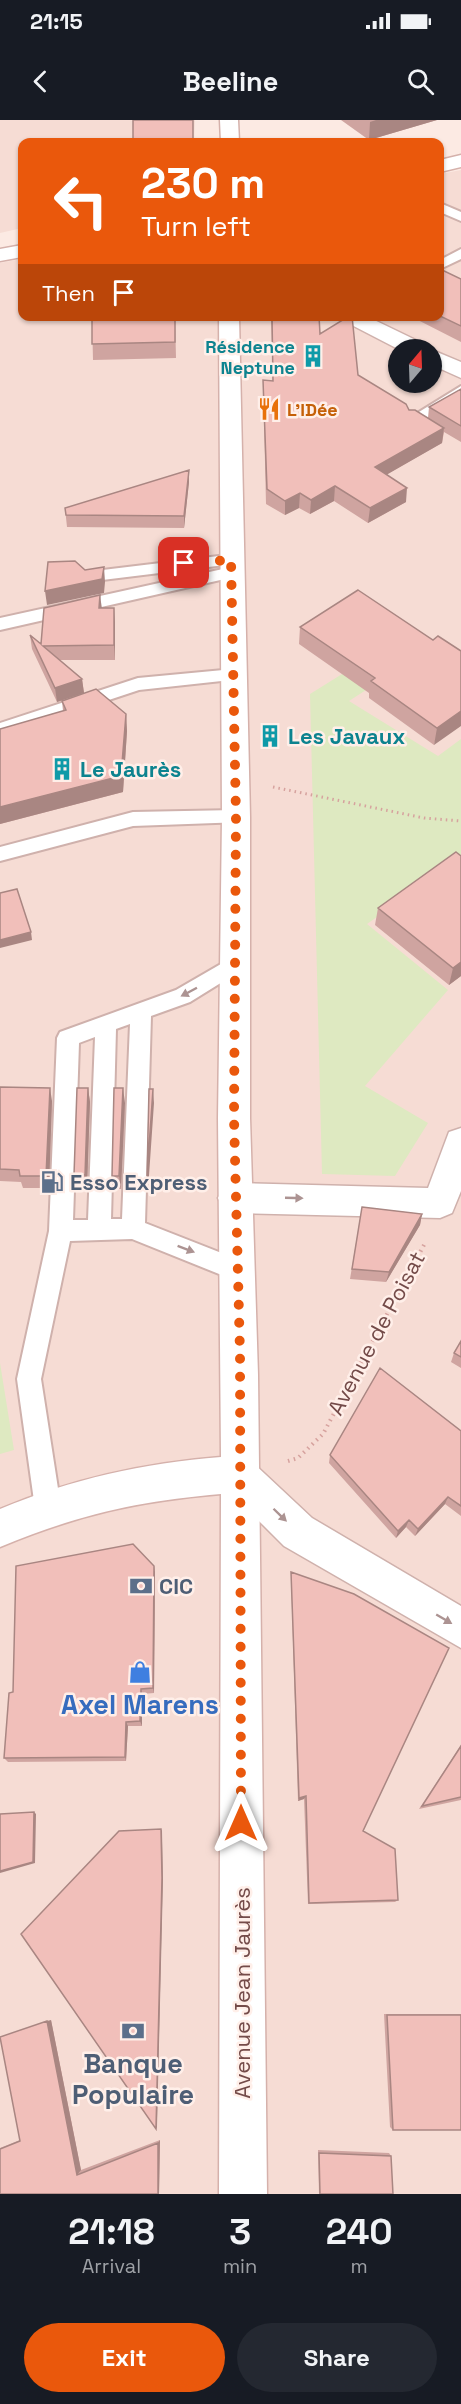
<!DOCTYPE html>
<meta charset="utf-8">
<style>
body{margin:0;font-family:"Space Grotesk",sans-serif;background:#242831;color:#f1f3f6;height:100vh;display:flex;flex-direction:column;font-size:22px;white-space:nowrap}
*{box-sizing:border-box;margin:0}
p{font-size:20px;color:#9ea1a6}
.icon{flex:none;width:33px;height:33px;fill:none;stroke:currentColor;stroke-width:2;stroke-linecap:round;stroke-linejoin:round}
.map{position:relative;height:2074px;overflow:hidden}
.sheet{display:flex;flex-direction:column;background:#171b24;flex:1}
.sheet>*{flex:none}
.guide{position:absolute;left:18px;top:18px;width:426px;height:183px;border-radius:12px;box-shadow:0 2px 4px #0004;background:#ea580c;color:#fff;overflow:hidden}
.needle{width:39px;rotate:19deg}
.tools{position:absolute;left:388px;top:219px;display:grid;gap:12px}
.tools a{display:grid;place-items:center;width:54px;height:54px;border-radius:50%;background:#171b24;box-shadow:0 2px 4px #0004;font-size:30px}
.pin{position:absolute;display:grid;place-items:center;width:51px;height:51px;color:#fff;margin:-26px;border-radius:12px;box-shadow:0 3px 9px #0006}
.me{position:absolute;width:66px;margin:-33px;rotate:0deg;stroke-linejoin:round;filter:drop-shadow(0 0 4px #0008)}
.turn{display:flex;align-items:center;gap:21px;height:126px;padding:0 24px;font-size:27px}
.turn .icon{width:78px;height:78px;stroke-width:2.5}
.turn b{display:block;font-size:42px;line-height:51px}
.then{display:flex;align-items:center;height:57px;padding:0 24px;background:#0003;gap:12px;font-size:22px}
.eta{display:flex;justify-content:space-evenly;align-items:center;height:102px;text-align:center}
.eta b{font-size:36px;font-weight:700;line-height:42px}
.action{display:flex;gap:12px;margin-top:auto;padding:12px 24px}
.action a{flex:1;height:69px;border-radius:36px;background:#ea580c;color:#fff;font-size:24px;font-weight:700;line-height:69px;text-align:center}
.action a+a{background:#242831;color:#f1f3f6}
.status{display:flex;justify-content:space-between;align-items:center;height:42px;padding:0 30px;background:#171b24;direction:ltr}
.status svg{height:16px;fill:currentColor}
header{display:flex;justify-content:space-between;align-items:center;height:78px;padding:0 24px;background:#171b24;font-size:27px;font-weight:700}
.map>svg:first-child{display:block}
.residential{fill:#f6dcd4;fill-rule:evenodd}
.green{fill:#dee9c1}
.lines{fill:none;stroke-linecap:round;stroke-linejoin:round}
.lane-casing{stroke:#cfb1ac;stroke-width:4}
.street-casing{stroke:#cfb1ac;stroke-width:3}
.secondary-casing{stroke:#d5b1ab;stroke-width:3}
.path-far2{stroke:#d6a29e;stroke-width:3;stroke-dasharray:1.5 4;stroke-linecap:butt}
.path-far1{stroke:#d6a29e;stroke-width:4;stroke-dasharray:1.5 4.5;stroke-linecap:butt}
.path{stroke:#d6a29e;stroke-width:4.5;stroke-dasharray:2 6;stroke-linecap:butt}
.lane{fill:#fff;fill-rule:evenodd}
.street{fill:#fff;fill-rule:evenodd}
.secondary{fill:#fff;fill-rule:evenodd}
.wall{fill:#cfa4a0}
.shaded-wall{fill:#a98682}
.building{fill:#f1bfba;stroke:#a98682;stroke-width:1.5}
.oneway{fill:#ac9392}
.route{stroke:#ea580c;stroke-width:10;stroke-dasharray:0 18}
.labels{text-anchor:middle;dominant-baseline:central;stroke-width:5;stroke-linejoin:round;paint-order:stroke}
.far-culture-label{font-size:18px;font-weight:bold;fill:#0d838f;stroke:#ffefe9;text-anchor:end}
.far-food-label{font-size:18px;font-weight:bold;fill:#c56008;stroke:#ffefe9;text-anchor:start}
.culture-label{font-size:22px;font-weight:bold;fill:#0d838f;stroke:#ffefe9;text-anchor:start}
.service-label{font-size:22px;font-weight:bold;fill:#4e5e75;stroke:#ffefe9;text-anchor:start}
.street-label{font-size:22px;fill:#744b49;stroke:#ffefe9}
.near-shop-label{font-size:27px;font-weight:bold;fill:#366cbe;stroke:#ffefe9}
.near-service-label{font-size:27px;font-weight:bold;fill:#4e5e75;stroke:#ffefe9}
</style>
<div class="status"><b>21:15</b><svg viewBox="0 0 49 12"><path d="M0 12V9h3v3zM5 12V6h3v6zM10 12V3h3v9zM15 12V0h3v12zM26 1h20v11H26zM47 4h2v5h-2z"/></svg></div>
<header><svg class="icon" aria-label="back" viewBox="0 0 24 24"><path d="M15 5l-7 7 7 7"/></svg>Beeline<svg class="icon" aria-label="search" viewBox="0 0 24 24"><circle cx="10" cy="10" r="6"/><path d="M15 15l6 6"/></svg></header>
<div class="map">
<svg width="461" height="2074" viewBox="0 0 461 2074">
<rect width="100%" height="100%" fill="#fceae3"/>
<path class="residential" d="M0,0H195L194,22H22V108L0,113Z
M461,50V2074H0V143L22,139V196H440V54ZM399,230H432V262H399Z"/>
<path class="green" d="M408,513L431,528L349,581L438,636L461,619V749L453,743L367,804L448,870L365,966L428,1003L395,1056L322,1054L310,574Z
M0,1243L14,1330L0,1334Z"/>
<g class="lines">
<g class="lane-casing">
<path id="lane" d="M440,83L461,92V101L440,92Z
M461,129V139L440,149V140Z
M461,266V277L419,303H409L406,300Z
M227,435L233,436L235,440L233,444L86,462L78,457L86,452Z
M232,447L240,452L238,456L0,510V498Z
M234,549L240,551L243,555L240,559L139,570L0,616V603L138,558Z
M236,690L243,692L246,697L243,702L133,706L0,741V727L133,692Z
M233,837L240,839L243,845L240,851L190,882L151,896L145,1103L247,1143L251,1151L247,1159L239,1162L132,1119L70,1121L41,1259L61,1388L57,1397L48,1401L39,1397L35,1388L17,1259L49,1111L57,918L60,912L176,870ZM130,904L122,1099H111L116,909ZM95,917L88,1100H73L79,923Z"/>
</g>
<g class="street-casing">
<path id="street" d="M339,196H366L426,225L428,230H400L342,200Z
M432,230L461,242V258L432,245Z
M461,1008V1071L452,1093L440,1098L235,1093L223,1088L218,1078L223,1068L235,1063L428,1068L449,1012Z
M238,1336L251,1341L312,1398L461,1486V1528L284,1426L225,1367L219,1354L225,1341Z"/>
</g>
<g class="secondary-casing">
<path id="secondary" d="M220,0H238L239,22H221Z
M461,35V47L440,52V40Z
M22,125V137L0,141V129Z
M219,196H239L250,697V998L258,1255L267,2074H219L221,1374C138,1381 77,1395 0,1427V1389C72,1359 143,1343 221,1337L218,998L222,697Z"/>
</g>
<path class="path-far2" d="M273,667L424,698L461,701"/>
<path class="path-far1" d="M288,1341L298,1338L323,1314L425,1123"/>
<path class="path" d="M181,1467H196"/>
<use href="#lane" class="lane"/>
<use href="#street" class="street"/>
<use href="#secondary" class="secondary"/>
</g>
<path class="wall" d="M341,0H437L369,20Z
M440,149L461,159V222L410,196H440Z
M90,196H175L176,238L93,240L92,198Z
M260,196H319L320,214L358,255L409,290L428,298L429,287L461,269V322L444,312L442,323L387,354L406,382L368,403L334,381L310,394L299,388L285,395L266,384L263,260L273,261L271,198H260Z
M189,362L184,408L67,407L65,388Z
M101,488L115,502V540H60L82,559L84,573L57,582L32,529L30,515L41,524Z
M300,507L433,520L461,531L434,625L369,578V573L299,524Z
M62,581L126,594L127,611L123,672L0,704V609L63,591Z
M456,732L461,856L449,865L375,805L378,788Z
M0,967L52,981L49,1068H23L21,1062L0,1061Z
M88,968L90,982L87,1069H76L74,1055Z
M125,983L121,1069H114L112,1056Z
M362,1087L422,1094L420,1105L386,1162L350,1159Z
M461,1221V1248L451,1242L454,1233Z
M461,1311V1396L445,1384L415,1416L406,1407L396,1418L329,1343L330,1335Z
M155,1452L154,1573L142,1574V1606H128L126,1641L8,1642L4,1638L13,1572Z
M291,1452L363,1711L398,1780L395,1782L308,1784L304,1679L298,1681L291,1458Z
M461,1625V1680L419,1689Z
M384,1894H461V2010H393L390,2007Z
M51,1900L81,2050L160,2020L159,2074H0V2028L20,2020Z
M318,2030L389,2033L391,2036L393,2074H319Z"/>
<path class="shaded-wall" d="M376,0H437L369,20L370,2Z
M444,308L442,323L374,362L375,347Z
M189,350V362L184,408V396Z
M335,366L334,381L310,394L311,380Z
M407,368L406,382L368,403L370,388Z
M300,373L299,388L285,395V381Z
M104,447L105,462L104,473L47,485L45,471Z
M100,475L102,489L99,488Z
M114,488L115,502V540L114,525Z
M82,559L84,573L57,582L55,568Z
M461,591V606L434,625L437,608Z
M126,594L127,611L123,672L0,704V687Z
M31,812L32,820L0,828V820Z
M461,842V856L449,865L453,848Z
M50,968L52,981L49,1068L46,1056Z
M88,968L90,982L87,1069L85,1055Z
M123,968L125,983L121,1069L119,1056Z
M153,969L154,983L148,1070L147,1056Z
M422,1094L420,1105L386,1162L389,1152Z
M448,1377L445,1384L415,1416L418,1409Z
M409,1400L406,1407L396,1418L398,1411Z
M154,1446L155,1452L154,1573L153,1568Z
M141,1569L142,1574V1606L140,1601Z
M126,1602L128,1606L126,1641L125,1637Z
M306,1676L304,1679L298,1681L299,1678Z
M34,1692L36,1694L35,1743L0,1753V1751Z
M161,1709L162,1711L163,1760L157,2007L156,2009Z
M51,1900L81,2050L77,2055L47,1901Z
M160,2020L159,2074H158V2023Z"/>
<path class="building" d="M133,0H193V22H135L133,19Z
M440,149L461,159V206L440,196Z
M92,196H175V222L92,224Z
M272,196H319L320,214L349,196H352L358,255L406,284L409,290H415L444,308L375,347L407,368L370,388L335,366L311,380L300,373L285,381L267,369L263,260L273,261Z
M461,269V306L429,287Z
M189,350L184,396L66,395L65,388Z
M75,441L85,450L104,447L102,459L45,471L48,442Z
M358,470L433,520L438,516L461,531V591L437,608L371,561L375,558L300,507Z
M100,475L99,488H114V525L43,526L82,559L55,568L30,515L41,524L44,488Z
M96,569L126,594L121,656L0,687V609L66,590L62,581Z
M456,732L461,736V842L453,848L378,788Z
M17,769L31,812L0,820V773Z
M0,967L50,968L46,1056H20L19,1050L0,1049Z
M77,968H88L85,1055H74Z
M114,968H123L119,1056H112Z
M149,969H153L147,1056Z
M362,1087L422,1094L389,1152L352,1149Z
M461,1221V1237L454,1233Z
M380,1248L461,1311V1386L448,1377L418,1409L409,1400L398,1411L330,1335Z
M133,1424L154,1446L153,1568L141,1569L140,1601L126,1602L125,1637L4,1638L9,1573L13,1572L16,1446Z
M291,1452L354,1474L449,1528L363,1711L395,1729L398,1780L309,1783L306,1676L299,1678Z
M461,1626V1677L422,1686Z
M34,1692L33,1742L0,1751V1694Z
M161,1709L162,1758L156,2009L21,1814L119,1711Z
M387,1895H461V2010H393Z
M47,1901L77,2055L158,2023V2074H0V2029L20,2021L0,1917Z
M319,2033L391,2036L393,2074H320Z"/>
<defs><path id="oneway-solid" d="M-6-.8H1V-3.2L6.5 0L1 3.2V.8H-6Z" transform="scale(1.5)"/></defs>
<g class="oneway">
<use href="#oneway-solid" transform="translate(189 872) rotate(152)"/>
<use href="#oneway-solid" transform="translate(294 1078) rotate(2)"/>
<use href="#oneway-solid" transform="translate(186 1129) rotate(21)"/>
<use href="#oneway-solid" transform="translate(280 1395) rotate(44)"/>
<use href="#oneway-solid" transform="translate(444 1499) rotate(30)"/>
</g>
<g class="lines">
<path class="route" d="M184,443L231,440L236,697L234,998L240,1234L241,1703"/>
</g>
<defs>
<g id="building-bare" transform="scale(1.8)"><path d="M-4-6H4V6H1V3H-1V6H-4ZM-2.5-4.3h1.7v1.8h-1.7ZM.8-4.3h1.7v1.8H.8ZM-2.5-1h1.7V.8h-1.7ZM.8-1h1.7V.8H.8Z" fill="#0f9aa8" stroke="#ffefe9" stroke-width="2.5" paint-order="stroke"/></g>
<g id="restaurant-bare" transform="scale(1.8)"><path d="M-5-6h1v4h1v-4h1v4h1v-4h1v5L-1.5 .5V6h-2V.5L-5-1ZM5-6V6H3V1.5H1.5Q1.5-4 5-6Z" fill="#e8710a" stroke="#ffefe9" stroke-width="2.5" paint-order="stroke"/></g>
<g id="fuel-bare" transform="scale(1.8)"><path d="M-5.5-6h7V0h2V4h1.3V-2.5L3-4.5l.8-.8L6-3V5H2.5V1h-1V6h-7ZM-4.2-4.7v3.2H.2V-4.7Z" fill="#5c6f8a" stroke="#ffefe9" stroke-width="2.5" paint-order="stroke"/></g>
<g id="bank-bare" transform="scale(1.8)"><path d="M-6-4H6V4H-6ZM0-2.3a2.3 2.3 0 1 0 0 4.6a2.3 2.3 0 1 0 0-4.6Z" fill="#5c6f8a" stroke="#ffefe9" stroke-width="2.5" paint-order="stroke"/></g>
<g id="shop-bare" transform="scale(1.8)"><path d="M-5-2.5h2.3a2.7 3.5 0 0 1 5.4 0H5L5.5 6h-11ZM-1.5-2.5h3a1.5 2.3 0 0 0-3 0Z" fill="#3f7fe0" stroke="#ffefe9" stroke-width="2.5" paint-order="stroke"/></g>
</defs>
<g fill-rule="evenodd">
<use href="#building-bare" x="313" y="236"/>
<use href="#restaurant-bare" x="269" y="289"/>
<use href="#building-bare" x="270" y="616"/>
<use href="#building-bare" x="62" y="649"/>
<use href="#fuel-bare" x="52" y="1062"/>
<use href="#bank-bare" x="141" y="1466"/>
<use href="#shop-bare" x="140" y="1552"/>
<use href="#bank-bare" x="133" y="1911"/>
</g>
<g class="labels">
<g class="far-culture-label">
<text x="295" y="226">Résidence<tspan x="295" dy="21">Neptune</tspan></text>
</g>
<g class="far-food-label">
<text x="287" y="289">L'IDée</text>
</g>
<g class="culture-label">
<text x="288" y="616">Les Javaux</text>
<text x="80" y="649">Le Jaurès</text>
</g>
<g class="service-label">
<text x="70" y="1062">Esso Express</text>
<text x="159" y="1466">CIC</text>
</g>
<g class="street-label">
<text transform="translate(376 1213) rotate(-62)">Avenue de Poisat</text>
<text transform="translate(242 1873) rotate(-90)">Avenue Jean Jaurès</text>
</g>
<g class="near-shop-label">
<text x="140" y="1584">Axel Marens</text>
</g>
<g class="near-service-label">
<text x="133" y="1943">Banque<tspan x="133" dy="31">Populaire</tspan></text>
</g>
</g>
</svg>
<div class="tools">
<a><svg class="needle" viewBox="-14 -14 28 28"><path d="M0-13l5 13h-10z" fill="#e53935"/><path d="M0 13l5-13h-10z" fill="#9ea1a6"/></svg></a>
</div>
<div class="pin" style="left:184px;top:443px;background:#d93025"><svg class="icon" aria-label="arrive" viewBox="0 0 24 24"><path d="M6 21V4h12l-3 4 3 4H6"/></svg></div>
<svg class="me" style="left:241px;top:1703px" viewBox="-20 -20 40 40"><path d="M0-17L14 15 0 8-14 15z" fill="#ea580c" stroke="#fff" stroke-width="4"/></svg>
<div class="guide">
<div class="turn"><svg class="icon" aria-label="left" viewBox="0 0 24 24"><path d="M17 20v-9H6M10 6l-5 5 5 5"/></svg><div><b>230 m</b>Turn left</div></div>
<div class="then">Then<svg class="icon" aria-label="arrive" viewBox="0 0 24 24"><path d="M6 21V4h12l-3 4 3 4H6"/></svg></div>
</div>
</div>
<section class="sheet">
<div class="eta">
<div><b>21:18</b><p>Arrival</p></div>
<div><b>3</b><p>min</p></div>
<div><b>240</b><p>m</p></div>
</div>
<div class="action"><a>Exit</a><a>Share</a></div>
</section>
